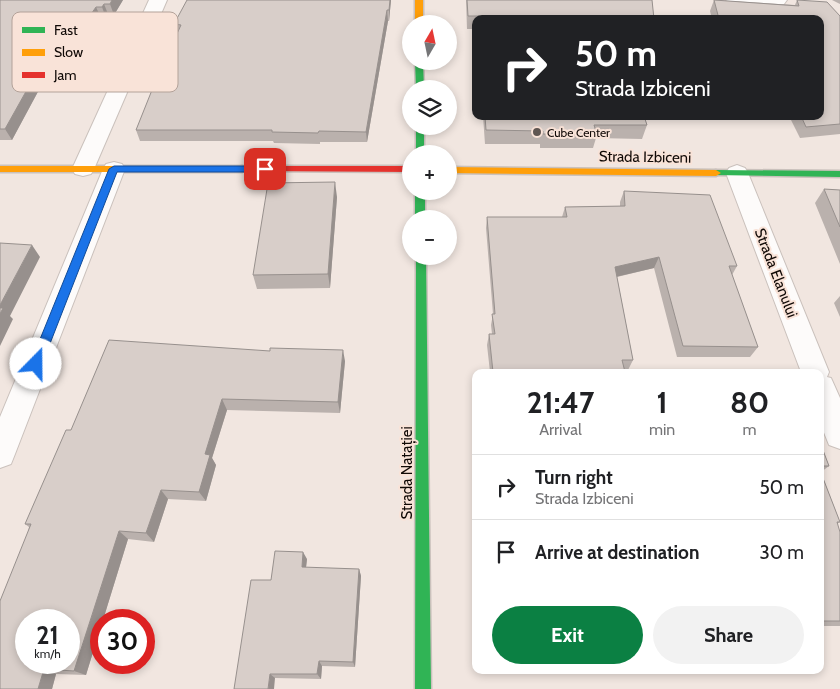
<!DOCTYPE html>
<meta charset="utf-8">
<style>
body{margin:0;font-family:Cabin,sans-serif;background:#f2f2f2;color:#202124;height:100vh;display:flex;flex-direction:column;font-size:19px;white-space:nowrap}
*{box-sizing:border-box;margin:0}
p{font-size:16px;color:#757577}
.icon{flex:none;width:28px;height:28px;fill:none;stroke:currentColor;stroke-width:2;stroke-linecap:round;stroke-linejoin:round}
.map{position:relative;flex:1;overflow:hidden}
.side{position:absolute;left:472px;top:369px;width:352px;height:305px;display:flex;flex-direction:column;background:#fff;border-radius:10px;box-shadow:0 2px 8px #0003}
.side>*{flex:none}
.banner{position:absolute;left:472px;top:15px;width:352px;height:105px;border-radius:10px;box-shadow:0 2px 8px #0003;background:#202124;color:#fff;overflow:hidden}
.needle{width:32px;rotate:9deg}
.buttons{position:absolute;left:402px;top:15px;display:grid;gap:10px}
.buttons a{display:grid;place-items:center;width:55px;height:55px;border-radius:50%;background:#fff;box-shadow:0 2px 8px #0003;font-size:25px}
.speed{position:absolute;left:15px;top:609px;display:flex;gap:10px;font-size:25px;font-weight:700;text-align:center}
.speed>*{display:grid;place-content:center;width:65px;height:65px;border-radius:50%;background:#fff;box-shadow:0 2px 8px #0003;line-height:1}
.speed small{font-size:12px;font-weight:400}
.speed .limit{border:8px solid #d22;background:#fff;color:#111}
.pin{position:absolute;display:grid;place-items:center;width:42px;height:42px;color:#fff;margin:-21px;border-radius:10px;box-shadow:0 2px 8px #0006}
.me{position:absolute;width:55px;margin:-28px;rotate:22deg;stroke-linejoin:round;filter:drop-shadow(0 0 4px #0008)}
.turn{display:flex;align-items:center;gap:18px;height:105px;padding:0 20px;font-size:22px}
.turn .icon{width:65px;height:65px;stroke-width:2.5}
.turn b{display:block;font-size:35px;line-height:42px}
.eta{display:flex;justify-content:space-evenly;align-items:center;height:85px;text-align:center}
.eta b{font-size:30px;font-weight:800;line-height:35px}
.action{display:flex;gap:10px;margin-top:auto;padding:10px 20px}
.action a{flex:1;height:58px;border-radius:30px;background:#0b8043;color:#fff;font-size:20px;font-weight:800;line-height:58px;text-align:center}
.action a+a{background:#f2f2f2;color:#202124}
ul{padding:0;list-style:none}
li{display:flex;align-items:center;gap:15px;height:65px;padding:0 20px;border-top:1px solid #e0e0e0}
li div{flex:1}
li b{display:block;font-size:19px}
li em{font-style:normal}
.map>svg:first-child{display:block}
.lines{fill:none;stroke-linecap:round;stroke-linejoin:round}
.street-casing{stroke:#cac1bc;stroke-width:2}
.fast-casing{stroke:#cac1bc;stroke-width:3}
.slow-casing{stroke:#cac1bc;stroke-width:3}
.jam-casing{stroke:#cac1bc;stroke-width:3}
.street{fill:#fdfbfa;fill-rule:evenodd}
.fast{fill:#30b455;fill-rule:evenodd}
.slow{fill:#ff9f0a;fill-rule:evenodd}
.jam{fill:#e5322d;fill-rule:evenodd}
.wall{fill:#bab1ad}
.shaded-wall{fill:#97908d}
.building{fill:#d8cec9;stroke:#97908d;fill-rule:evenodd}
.route{fill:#1a73e8;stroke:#114b97}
.poi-dot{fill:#5f5652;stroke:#f9e3d8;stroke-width:2}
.labels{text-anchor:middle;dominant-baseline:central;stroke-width:4;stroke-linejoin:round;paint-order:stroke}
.far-poi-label{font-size:12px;fill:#100906;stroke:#f9e3d8;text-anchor:start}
.street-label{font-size:15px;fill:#100906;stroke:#f9e3d8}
.key{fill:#f9e3d8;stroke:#b3a299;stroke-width:1}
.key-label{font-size:14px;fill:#100906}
</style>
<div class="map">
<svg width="840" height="689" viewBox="0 0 840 689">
<rect width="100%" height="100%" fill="#f1e6e0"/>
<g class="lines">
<g class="street-casing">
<path id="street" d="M149,0H167L94,169L91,174L83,176L75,174L72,169Z
M726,0H787L784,4C767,8 747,8 729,4Z
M114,162L122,164L125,169L15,454L11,464L0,468V417L103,169L106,164Z
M737,165L745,168L748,173L829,372L827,377L831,378L840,398V449L829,445L821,425V372H801L726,173L729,168Z"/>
</g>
<g class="fast-casing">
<path id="fast" d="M415,61H423L424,89H416Z
M416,126H424V154H416Z
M716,170L840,171V177L713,175V171Z
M415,191H425V219H415Z
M416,256H426L431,689H415Z"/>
</g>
<g class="slow-casing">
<path id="slow" d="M415,0H423V24H415Z
M0,166H242L247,169L242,172H0Z
M449,167L716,170L721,173L716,176L449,173Z"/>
</g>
<g class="jam-casing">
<path id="jam" d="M242,166H411V172L239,171V167Z"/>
</g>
<use href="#street" class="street"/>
<use href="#fast" class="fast"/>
<use href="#slow" class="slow"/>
<use href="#jam" class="jam"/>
</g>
<path class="wall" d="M0,0H123L114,15L108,14L106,18H101L80,48L62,47L12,140H0Z
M391,0L389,21H388L367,142H320V144L274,143L273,141H140L136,130L177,34L174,24Z
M466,0H652L654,19H476V29H467Z
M714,0L795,5L797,0L840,16V134L800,138L789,116H821V19H712L710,11Z
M832,0H840V4Z
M483,116H644L647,125L642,139L596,138L593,148H540V144H485Z
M824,189L840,190V264L815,203Z
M624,191L737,266L732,275L758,347L750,357H677L654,268L617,277L633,360L628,370H625V372H490L487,345L489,334H492L491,325L493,314L486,228L487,217H562L565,207L620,206V202Z
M337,197L330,288L257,289L253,275Z
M840,296V317L834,303Z
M345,361L340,413L227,410L212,458L216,465L206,501L168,499L154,542L128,539L103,620H101V626L86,675L56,674L52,689H0L29,527L25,524L71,430Z
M821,445L829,466L821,472Z
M821,473L840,522L837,524L840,532V626H821Z
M307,559L306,568L359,569L361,576L355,667L322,666L321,679L275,678L234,689L271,580Z"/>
<path class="shaded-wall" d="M112,0H123L114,15L110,4Z
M390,0H391L389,21V10Z
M104,4L108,14L106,18L102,7Z
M96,7L101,18L80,48L75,37Z
M387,10L388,21L367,142L366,132Z
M57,36L62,47L12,140L5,129Z
M335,182L337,197L330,288L328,274Z
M32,245L40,257L10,316L13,319L0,346V305Z
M659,257L654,268L611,278L615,267Z
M343,350L345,361L340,413L338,402Z
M222,399L227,410L212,458L216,465L206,501L199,492L205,454Z
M161,490L168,499L154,542L146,533Z
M119,531L128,539L103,620H101V626L86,675L74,671Z
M303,552L307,559L305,575L302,567Z
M359,569L361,576L355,667L353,662Z
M319,661L322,666L321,679L317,674Z
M44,669L56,674L52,689H38Z
M270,674L275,678L274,689H268Z"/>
<path class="building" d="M0,0H112L110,4H104L102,7H96L75,37L57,36L5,129H0Z
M187,0H390L389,10H387L366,132L319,131L318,133L272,132V130H136L158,75L181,25L174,24Z
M467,0H652L654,19H518L517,16H468Z
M714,0L799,6L797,0L827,2L840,16V124L806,127L801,116H821V19H719Z
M485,116H644L647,125H594L597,135L543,134V131L486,130Z
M335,182L328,274L253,275L268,183Z
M824,189L840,190V227Z
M624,191L710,195L737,266H729L758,347L683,346L659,257L615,267L633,360H622L625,372H493L489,334H495L492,314H495L487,217H567L565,207L625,206Z
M0,243L32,245L0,305Z
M0,308H3L0,314Z
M109,340L270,351V348L343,350L338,402L222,399L205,454L210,455L199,492L161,490L146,533L119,531L74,671L44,669L38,689H0V601L31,524H25L66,430H71ZM26,620H69V662H26Z
M821,445L829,466H821Z
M821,473L840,522H837L840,532V621H821Z
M275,551L303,552L302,567L359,569L353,662L319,661L317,674H270L268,689H234L251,580H271Z"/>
<path class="route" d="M114,166H265L270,169L265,172H117L42,364L40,367H32L30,364L109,169Z"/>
<circle class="poi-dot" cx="537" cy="132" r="5"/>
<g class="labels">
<g class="far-poi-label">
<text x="547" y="132">Cube Center</text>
</g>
<g class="street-label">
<text transform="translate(645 157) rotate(1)">Strada Izbiceni</text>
<text transform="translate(776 273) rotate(69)">Strada Elanului</text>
<text transform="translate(407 473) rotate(-90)">Strada Natației</text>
</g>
</g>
<rect x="12" y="12" width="166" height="80" rx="8" class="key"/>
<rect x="22" y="27" width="23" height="6" fill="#30b455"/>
<rect x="22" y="49" width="23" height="7" fill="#ff9f0a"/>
<rect x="22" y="72" width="23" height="6" fill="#e5322d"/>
<g class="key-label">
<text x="54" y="35">Fast</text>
<text x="54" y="57">Slow</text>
<text x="54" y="80">Jam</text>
</g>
</svg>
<div class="buttons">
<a><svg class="needle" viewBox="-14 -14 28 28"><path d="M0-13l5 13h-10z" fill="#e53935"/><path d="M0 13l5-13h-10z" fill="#757577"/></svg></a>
<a><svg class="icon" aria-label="layers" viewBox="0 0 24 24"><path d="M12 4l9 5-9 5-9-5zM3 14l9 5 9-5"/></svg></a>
<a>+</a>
<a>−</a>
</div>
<div class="speed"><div>21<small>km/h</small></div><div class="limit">30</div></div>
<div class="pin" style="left:265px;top:169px;background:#d93025"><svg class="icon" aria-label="arrive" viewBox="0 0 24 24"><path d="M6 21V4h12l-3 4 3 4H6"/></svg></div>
<svg class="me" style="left:36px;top:364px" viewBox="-20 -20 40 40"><circle r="19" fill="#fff"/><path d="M0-13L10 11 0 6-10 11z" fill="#1a73e8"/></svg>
<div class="banner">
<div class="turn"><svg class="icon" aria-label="right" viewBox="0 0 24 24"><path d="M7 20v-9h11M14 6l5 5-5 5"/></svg><div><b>50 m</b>Strada Izbiceni</div></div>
</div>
<section class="side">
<div class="eta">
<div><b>21:47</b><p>Arrival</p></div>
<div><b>1</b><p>min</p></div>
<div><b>80</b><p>m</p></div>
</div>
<ul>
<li><svg class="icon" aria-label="right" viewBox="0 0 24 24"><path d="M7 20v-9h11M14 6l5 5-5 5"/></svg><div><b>Turn right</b><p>Strada Izbiceni</p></div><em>50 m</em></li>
<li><svg class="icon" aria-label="arrive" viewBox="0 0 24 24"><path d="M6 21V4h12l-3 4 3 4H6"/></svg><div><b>Arrive at destination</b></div><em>30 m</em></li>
</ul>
<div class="action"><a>Exit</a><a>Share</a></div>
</section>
</div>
